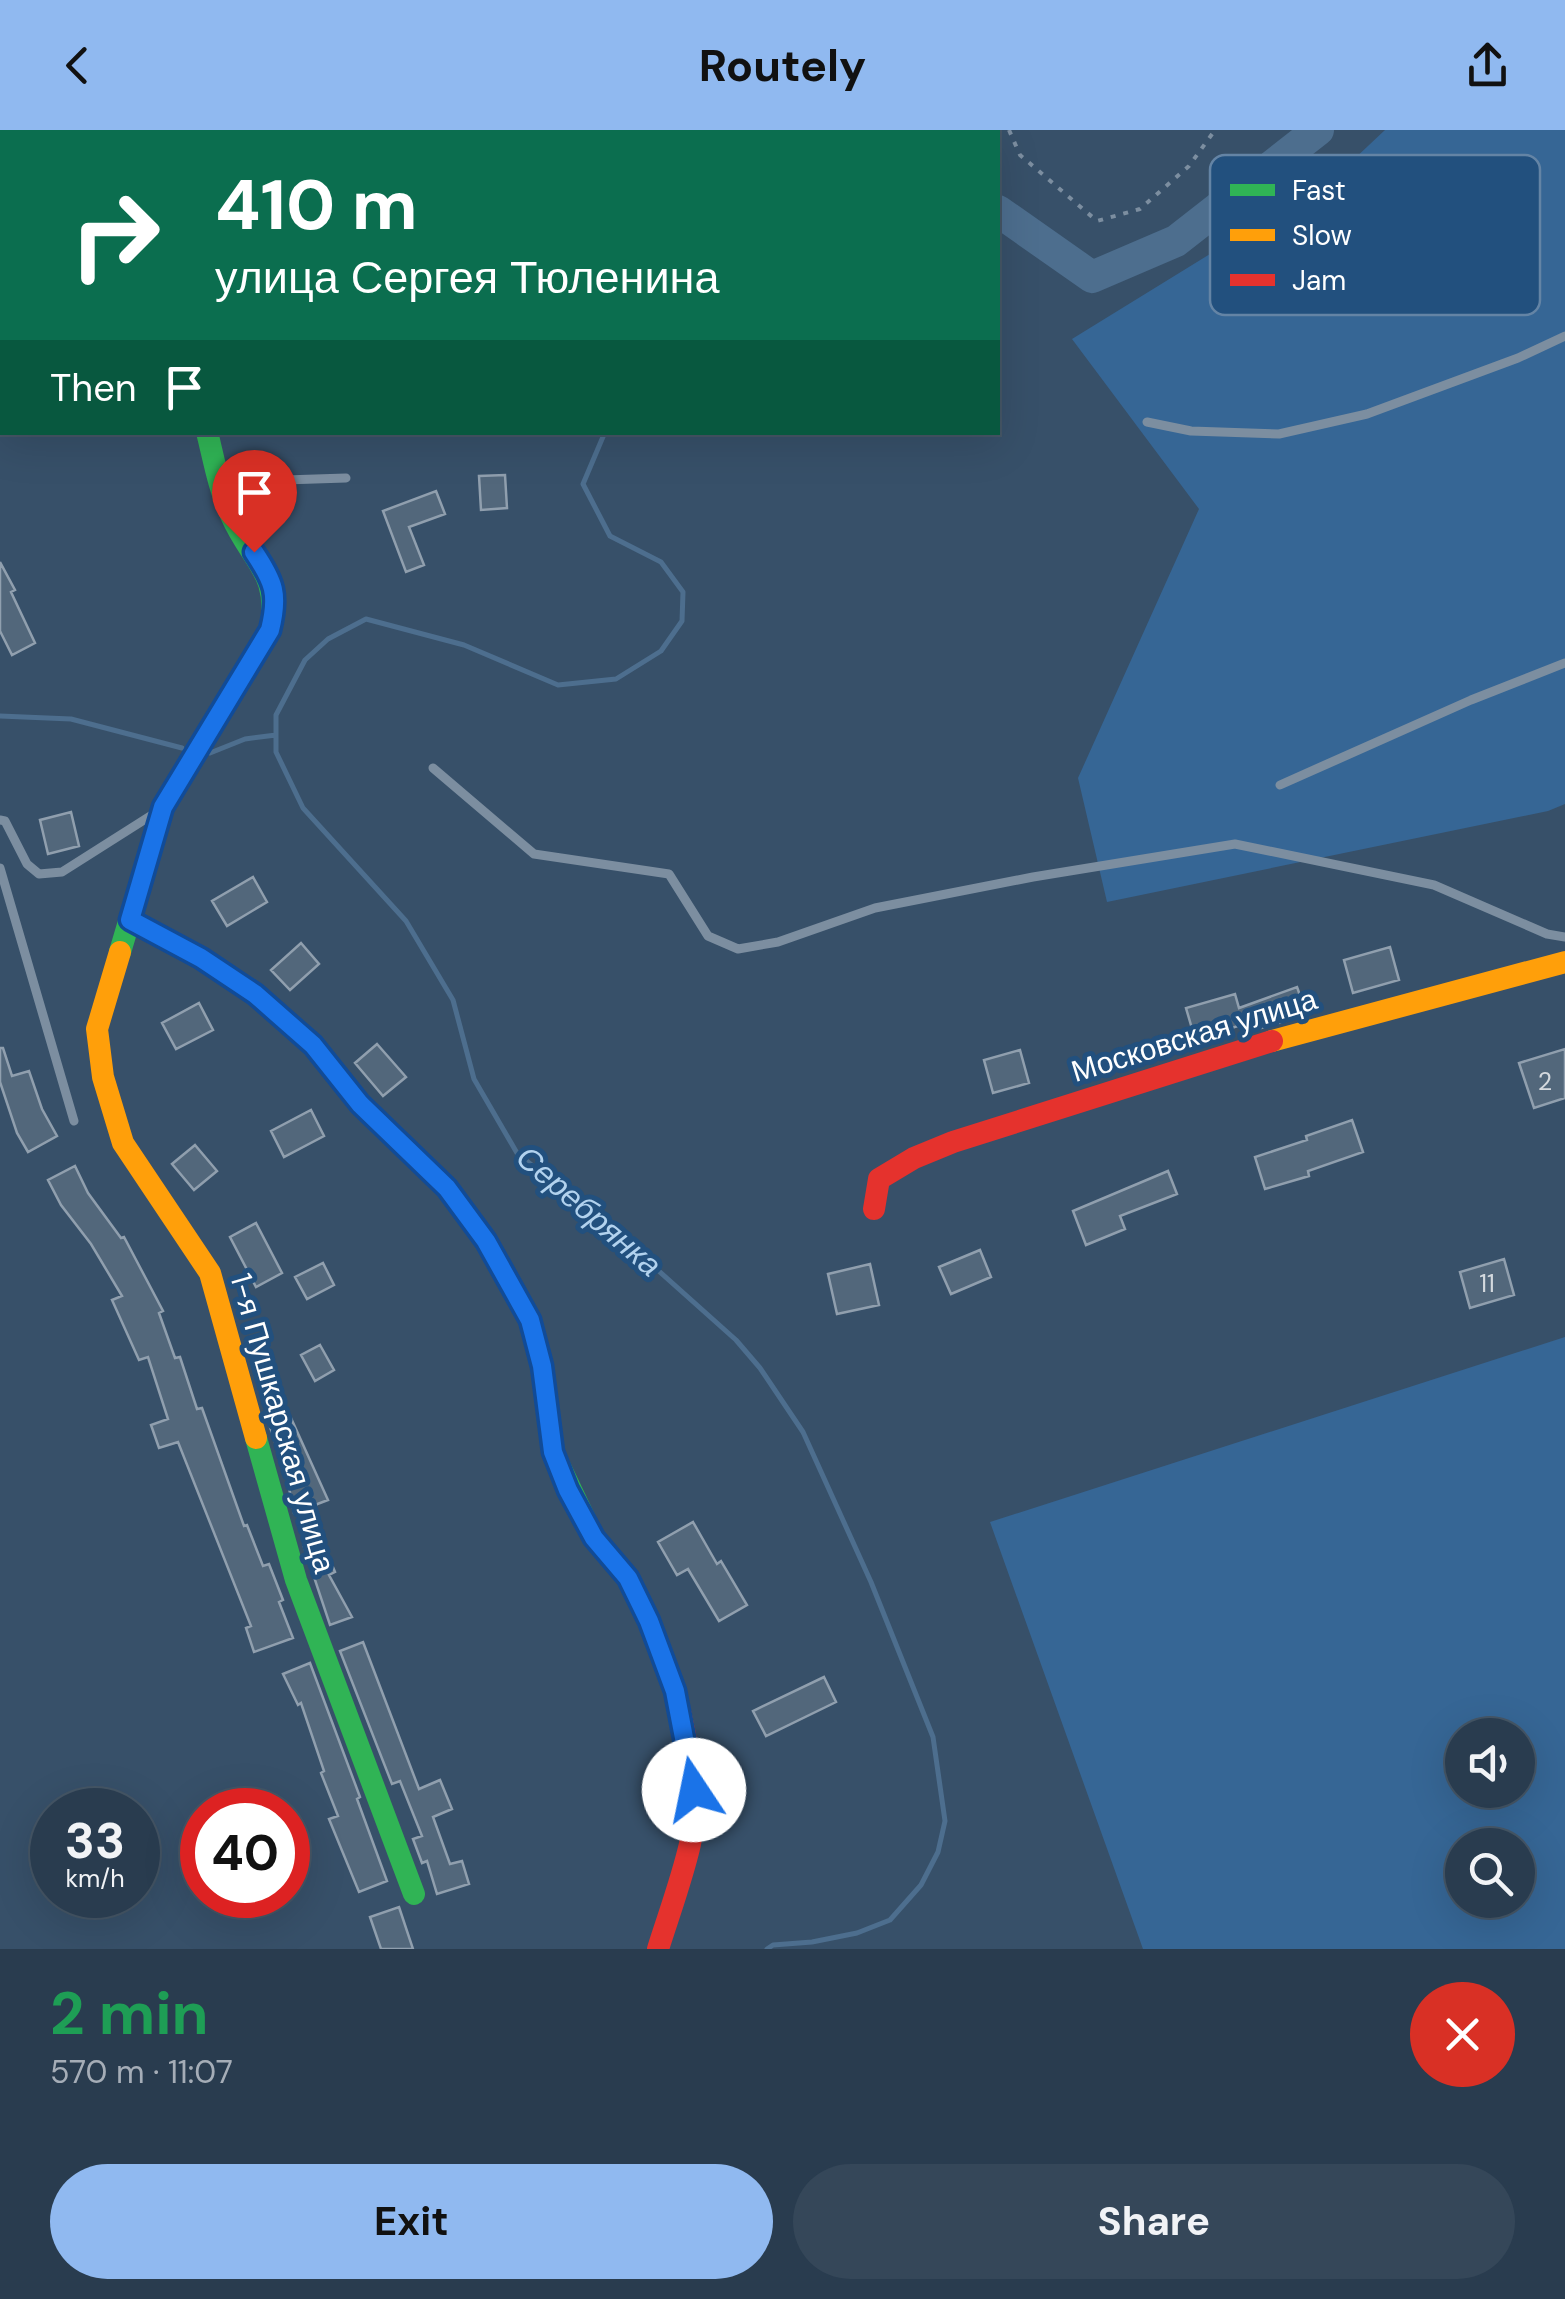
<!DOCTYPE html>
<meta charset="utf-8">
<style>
body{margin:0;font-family:"DM Sans",sans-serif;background:#354759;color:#f1f3f6;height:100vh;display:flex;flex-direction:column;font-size:38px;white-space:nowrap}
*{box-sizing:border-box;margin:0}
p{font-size:32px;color:#a5adb7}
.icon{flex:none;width:55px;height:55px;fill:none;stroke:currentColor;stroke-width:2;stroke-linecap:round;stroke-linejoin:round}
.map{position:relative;height:1819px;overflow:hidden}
.panel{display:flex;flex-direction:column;background:#293c4f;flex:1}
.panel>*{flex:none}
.guide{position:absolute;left:0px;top:0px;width:1000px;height:305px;box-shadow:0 10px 40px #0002,0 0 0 2px #455666;background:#0b6e4f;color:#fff;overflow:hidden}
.controls{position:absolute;left:1445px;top:1588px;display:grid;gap:20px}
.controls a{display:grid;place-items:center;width:90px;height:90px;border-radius:50%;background:#293c4f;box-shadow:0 10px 40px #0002,0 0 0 2px #455666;font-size:50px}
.speed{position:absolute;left:30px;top:1658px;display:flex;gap:20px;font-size:50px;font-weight:700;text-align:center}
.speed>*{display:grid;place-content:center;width:130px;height:130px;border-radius:50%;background:#293c4f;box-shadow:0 10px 40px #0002,0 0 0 2px #455666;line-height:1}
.speed small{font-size:25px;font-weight:400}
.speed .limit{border:15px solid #d22;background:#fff;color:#111}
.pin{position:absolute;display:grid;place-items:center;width:85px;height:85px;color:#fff;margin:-102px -42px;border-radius:50% 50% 50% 0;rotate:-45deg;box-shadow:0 0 10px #0007}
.pin .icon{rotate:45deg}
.me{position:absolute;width:110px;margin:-55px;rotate:349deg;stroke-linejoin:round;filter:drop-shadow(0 0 8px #0008)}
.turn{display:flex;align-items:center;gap:35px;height:210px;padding:0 50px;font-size:45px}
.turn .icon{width:130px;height:130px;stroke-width:2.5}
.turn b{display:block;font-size:70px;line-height:85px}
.then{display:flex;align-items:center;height:95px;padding:0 50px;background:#0003;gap:20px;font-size:38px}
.round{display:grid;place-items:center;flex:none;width:105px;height:105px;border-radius:52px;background:#354759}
.overview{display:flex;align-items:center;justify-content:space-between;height:170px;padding:0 50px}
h1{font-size:60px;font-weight:700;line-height:75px;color:#1e9e55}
.button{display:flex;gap:20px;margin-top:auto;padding:20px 50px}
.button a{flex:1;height:115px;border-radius:60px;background:#90b9f0;color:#111;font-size:40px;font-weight:700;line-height:115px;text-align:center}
.button a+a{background:#354759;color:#f1f3f6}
header{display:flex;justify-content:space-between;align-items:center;height:130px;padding:0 50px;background:#90b9f0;color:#111;font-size:45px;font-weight:700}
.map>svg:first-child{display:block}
.green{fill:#366695;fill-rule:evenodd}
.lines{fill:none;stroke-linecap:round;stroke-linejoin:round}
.stream{stroke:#4d6e8e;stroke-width:5}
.river{stroke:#4d6e8e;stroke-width:32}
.building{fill:#52677b;stroke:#909fae;stroke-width:2.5}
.path{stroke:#7c8ea0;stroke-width:4;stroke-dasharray:5 8;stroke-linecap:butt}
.lane{stroke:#7c8ea0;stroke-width:9}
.street{stroke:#7c8ea0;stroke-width:18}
.fast{stroke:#30b455;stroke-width:22}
.slow{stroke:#ff9f0a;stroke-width:22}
.jam{stroke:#e5322d;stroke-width:22}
.route-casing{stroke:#114b97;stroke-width:25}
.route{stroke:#1a73e8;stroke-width:18}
.labels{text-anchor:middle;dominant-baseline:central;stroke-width:10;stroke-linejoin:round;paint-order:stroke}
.number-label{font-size:25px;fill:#d4d9de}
.street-label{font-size:30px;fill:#fff;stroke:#22507e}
.water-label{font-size:32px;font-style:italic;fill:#b2d2ee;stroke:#22507e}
.key{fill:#22507e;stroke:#6484a5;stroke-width:2.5}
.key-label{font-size:28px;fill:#fff}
</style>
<header><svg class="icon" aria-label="back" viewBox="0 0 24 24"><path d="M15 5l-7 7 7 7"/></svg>Routely<svg class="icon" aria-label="share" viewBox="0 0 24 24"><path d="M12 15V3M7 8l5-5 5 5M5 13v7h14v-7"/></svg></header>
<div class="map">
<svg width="1565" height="1819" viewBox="0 0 1565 1819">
<rect width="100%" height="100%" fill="#375069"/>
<path class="green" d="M1385,0H1565V674L1548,681L1107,772L1078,648L1199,379L1072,209L1335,47Z
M1565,1207V1819H1143L990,1392ZM1462,1605H1518V1660H1462ZM1462,1715H1518V1770H1462Z"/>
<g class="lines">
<path class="stream" d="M696,0L698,2
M605,302L583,354L610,406L661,432L683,462L682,491L661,521L616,549L558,555L464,515L366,489L328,509L305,530L276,585V622L303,678L406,791L453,870L474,949L517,1023L642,1126L736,1210L760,1238L803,1302L871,1452L933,1607L945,1691L938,1722L921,1755L890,1790L857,1803L812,1812L773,1815L767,1819
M0,586L71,589L182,618
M210,623L245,609L276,605"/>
<path class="river" d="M964,0L965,2
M998,81L1092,147L1176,111L1318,0"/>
</g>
<path class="building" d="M505,345L507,378L481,380L479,346Z
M436,361L445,384L409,397L424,435L406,442L383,381Z
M0,432L15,460L11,462L35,513L12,525L0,501Z
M71,682L79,716L48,724L40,690Z
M253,747L267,772L227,796L212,771Z
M301,813L319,834L290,860L271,840Z
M1390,817L1399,850L1353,863L1344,830Z
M1297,857L1307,885L1261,898L1258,890L1195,909L1186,878L1235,864L1239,878Z
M199,873L213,900L176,919L162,893Z
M377,914L406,947L383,966L355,933Z
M0,918H3L12,946L29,941L42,979L57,1006L28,1022L17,1003L0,952Z
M1565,919V968L1534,978L1519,933Z
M1020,920L1029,953L993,963L984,930Z
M311,980L324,1006L284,1027L271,1001Z
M1352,990L1363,1022L1308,1041L1309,1046L1265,1059L1255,1027L1307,1010L1306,1006Z
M195,1015L217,1041L194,1060L172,1034Z
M75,1036L88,1063L121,1108L124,1107L163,1181L159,1183L175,1228L180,1227L197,1279L202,1278L244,1396L247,1395L263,1436L269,1434L283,1470L279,1472L293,1508L254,1522L246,1498L251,1496L178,1312L159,1318L151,1295L168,1289L148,1227L139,1230L112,1170L122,1166L91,1114L61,1075L48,1050Z
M1168,1041L1177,1064L1120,1086L1125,1099L1086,1115L1073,1081Z
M256,1093L282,1143L256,1157L230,1107Z
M980,1120L991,1147L951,1164L939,1137Z
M1504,1129L1514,1165L1470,1178L1460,1142Z
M323,1133L334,1155L307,1169L295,1147Z
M870,1134L879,1175L837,1184L828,1144Z
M320,1215L334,1240L315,1251L301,1225Z
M291,1288L328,1370L294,1383L287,1348L270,1297Z
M693,1392L717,1434L721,1431L747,1475L719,1491L688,1439L677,1445L658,1412Z
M321,1409L335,1442L329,1445L352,1487L330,1495L304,1417Z
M363,1512L419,1659L440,1650L452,1679L433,1687L450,1734L462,1731L469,1754L437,1764L427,1731L422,1733L413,1709L422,1706L400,1651L392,1654L340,1521Z
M310,1533L360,1667L357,1669L387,1751L359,1762L329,1689L338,1686L321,1643L324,1641L301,1573L298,1575L283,1544Z
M824,1547L836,1572L766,1606L753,1581Z
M399,1777L413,1819H381L370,1787Z"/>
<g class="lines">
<path class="path" d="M1009,0L1020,25L1097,91L1140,79L1189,36L1215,0"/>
<path class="lane" d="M1147,292L1191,301L1279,304L1367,284L1518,228L1565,206
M224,352L346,348
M433,638L534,724L669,744L708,806L738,819L778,812L875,778L1033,747L1235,714L1434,755L1547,804L1565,807
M1280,655L1471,570L1565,533
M0,690L5,691L27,734L39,744L62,742L155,683
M0,738L74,991"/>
<path class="street" d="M131,0L132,2
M609,2L610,0"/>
<path class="fast" d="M120,822L163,677L270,500C281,442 252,433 231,385C219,359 214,330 207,302
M429,1041L447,1058L486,1111L530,1189L542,1235L553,1322L594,1408L628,1449L649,1491L669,1544
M256,1308L296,1450L414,1764"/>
<path class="slow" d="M120,822L97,899L103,947L123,1013L210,1143L256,1308
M1272,911L1565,832"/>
<path class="jam" d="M130,790L201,828L255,864L313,915L361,975L429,1041
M874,1079L879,1049L914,1028L953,1012L1272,911
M658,1819C669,1784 682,1749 690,1714C700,1670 684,1586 669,1544"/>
</g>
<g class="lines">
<g class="route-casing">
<path id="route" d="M254,422C274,452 279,464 270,500L163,677L130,790L201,828L255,864L313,915L360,974L447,1058L486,1111L530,1190L542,1236L553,1322L568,1360L594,1408L628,1448L649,1491L675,1561L694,1660"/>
</g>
<use href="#route" class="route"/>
</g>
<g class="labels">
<g class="number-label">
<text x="1545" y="951">2</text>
<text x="1487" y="1153">11</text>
</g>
<g class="street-label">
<text transform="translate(1194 905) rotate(-17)">Московская улица</text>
<text transform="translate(283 1293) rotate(74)">1-я Пушкарская улица</text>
</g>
<g class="water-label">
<text transform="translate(589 1081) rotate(41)">Серебрянка</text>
</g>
</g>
<rect x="1210" y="25" width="330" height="160" rx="15" class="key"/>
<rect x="1230" y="54" width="45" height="12" fill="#30b455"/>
<rect x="1230" y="99" width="45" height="12" fill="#ff9f0a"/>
<rect x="1230" y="144" width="45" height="12" fill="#e5322d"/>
<g class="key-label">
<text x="1292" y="70">Fast</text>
<text x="1292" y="115">Slow</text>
<text x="1292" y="160">Jam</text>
</g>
</svg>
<div class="controls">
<a><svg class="icon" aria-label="sound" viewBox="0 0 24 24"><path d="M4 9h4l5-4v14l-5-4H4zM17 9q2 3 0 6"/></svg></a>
<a><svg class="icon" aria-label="search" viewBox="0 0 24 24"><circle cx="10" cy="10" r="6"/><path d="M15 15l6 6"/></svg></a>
</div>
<div class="speed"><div>33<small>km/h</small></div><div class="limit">40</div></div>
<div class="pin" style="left:254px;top:422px;background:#d93025"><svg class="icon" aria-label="arrive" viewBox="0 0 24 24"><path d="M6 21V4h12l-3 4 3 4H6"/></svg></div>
<svg class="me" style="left:694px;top:1660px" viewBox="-20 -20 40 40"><circle r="19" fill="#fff"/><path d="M0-13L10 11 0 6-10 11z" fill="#1a73e8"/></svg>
<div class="guide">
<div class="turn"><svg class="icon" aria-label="right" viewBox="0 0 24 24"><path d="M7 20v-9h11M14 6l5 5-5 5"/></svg><div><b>410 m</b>улица Сергея Тюленина</div></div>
<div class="then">Then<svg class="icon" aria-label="arrive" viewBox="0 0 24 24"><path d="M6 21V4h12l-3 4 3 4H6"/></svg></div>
</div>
</div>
<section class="panel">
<div class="overview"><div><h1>2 min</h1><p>570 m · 11:07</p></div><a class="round" style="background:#d93025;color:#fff"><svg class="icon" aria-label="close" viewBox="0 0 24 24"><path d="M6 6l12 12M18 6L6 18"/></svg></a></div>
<div class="button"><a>Exit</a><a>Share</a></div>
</section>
